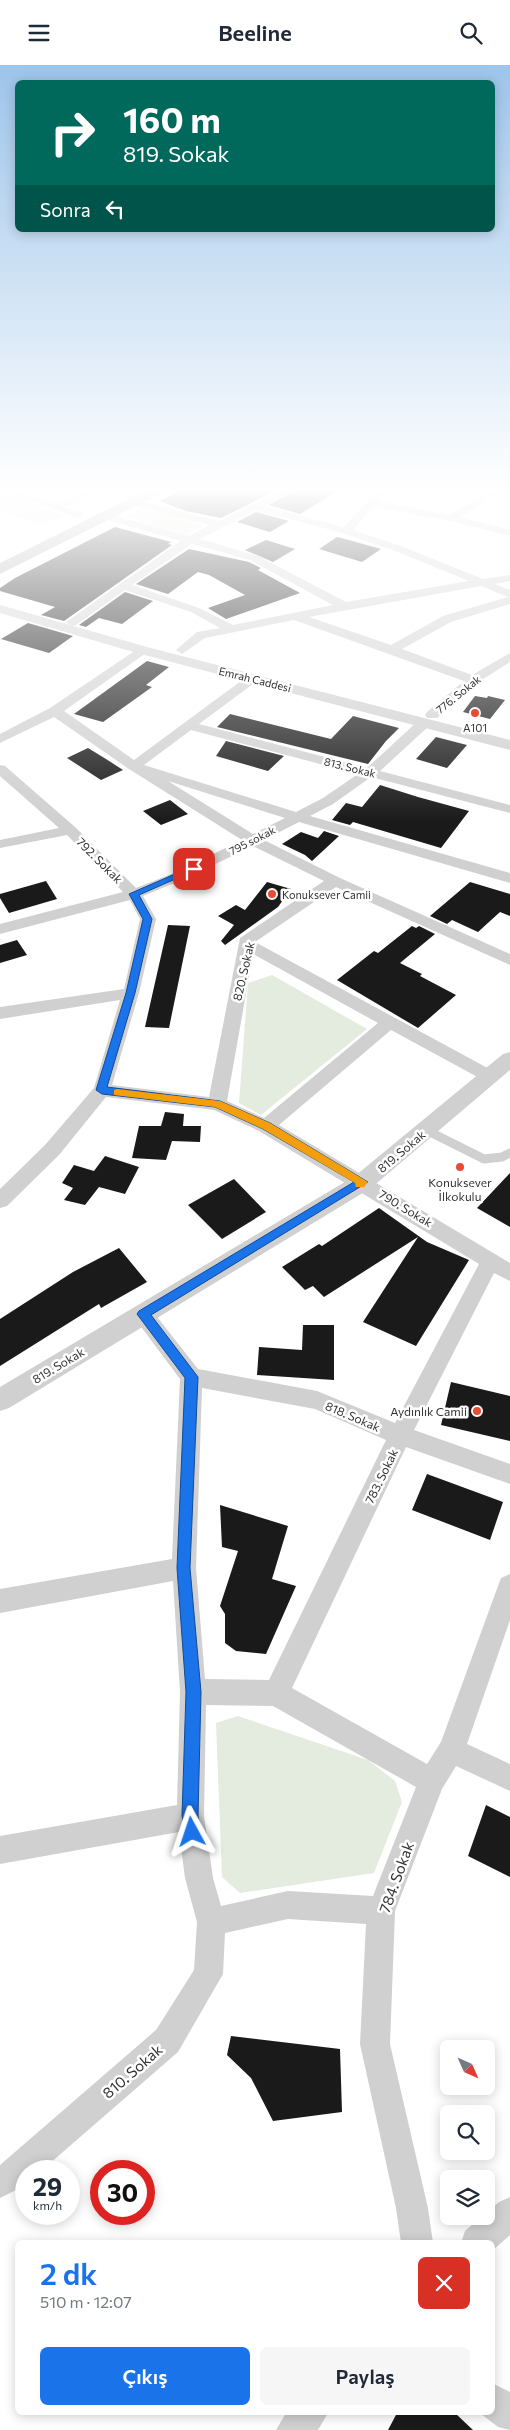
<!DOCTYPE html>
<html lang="tr">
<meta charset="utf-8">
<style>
body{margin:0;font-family:Commissioner,sans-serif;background:#f6f6f7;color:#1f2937;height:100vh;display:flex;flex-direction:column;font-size:19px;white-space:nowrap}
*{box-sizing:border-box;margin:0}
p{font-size:16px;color:#747a83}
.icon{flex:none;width:28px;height:28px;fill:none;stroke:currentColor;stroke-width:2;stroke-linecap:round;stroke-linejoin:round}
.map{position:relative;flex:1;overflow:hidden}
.sheet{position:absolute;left:15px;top:2175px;width:480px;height:175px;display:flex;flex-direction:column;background:#fff;border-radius:8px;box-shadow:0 2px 12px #0003}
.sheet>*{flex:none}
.banner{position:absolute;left:15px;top:15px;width:480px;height:152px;border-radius:8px;box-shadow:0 2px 12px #0003;background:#00695c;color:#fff;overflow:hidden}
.needle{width:32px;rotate:135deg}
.tools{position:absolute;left:440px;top:1975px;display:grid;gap:10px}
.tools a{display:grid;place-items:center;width:55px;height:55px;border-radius:8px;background:#fff;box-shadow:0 2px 12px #0003;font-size:25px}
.speed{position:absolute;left:15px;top:2095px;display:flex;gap:10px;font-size:25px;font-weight:700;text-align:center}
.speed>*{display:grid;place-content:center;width:65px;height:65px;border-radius:50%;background:#fff;box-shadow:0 2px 12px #0003;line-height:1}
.speed small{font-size:12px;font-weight:400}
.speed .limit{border:8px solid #d22;background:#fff;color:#111}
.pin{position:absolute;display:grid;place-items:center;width:42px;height:42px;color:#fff;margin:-21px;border-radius:10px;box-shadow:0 2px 8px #0006}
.me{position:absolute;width:55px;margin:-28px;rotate:355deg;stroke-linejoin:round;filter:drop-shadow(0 0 4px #0008)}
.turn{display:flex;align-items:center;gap:18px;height:105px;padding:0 25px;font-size:22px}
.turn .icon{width:65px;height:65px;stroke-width:2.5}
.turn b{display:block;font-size:35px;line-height:42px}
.then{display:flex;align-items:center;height:48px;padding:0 25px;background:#0003;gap:10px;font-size:19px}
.round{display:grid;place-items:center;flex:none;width:52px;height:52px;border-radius:8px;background:#f6f6f7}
.headline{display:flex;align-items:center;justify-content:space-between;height:85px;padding:0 25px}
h1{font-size:30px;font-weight:600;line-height:38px;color:#1a73e8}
.action{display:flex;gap:10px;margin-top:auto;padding:10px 25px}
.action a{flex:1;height:58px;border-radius:8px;background:#1a73e8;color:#fff;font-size:20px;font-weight:600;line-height:58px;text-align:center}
.action a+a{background:#f6f6f7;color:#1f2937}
header{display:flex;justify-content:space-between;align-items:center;height:65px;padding:0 25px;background:#fff;font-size:22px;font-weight:600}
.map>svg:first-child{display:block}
.green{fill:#e3ecdf}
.building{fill:#1a1a1a}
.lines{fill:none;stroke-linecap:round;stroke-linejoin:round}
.service{stroke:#d0d0d0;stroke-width:9}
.minor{fill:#d0d0d0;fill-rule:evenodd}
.tertiary{fill:#d0d0d0;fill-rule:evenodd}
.primary{fill:#ababab;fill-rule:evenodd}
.route{fill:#1a73e8;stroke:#114b97}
.slow{fill:#f59e0b}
.poi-dot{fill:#e94c36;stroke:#fff;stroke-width:2}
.labels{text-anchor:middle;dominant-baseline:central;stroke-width:5;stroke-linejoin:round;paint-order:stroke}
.far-street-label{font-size:11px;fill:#333;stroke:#fff}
.far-poi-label{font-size:11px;fill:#333;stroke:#fff}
.street-label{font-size:12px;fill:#333;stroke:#fff}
.poi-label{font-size:12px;fill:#333;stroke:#fff}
.near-street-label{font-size:15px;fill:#333;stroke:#fff}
</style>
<header><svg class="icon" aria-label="menu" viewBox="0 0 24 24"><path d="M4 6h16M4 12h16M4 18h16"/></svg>Beeline<svg class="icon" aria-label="search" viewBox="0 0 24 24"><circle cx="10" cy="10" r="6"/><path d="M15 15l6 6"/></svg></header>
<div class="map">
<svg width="510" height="2365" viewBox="0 0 510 2365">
<rect width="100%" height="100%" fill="#fff"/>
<path class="green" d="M5,430L64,450L42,460L0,446V432Z
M142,442L204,460L187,470L125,452Z
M272,910L367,964L261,1050L239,1038L248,918Z
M238,1651L368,1695L395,1716L402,1737L374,1808L240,1828L222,1812L216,1658Z"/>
<path class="building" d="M179,426H275L221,453L186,446L160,436Z
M293,426H338L300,449L269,440Z
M256,447L289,456L270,467L237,457Z
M115,462L171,477L168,479L172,480L64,556L41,550L55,542L0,526V523L15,513Z
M337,472L349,475L381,484L362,497L319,484Z
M266,475L295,484L273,497L245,485Z
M189,484L249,497L261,503L258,505L300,528L226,554L208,543L245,530L209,510L198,507L168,529L136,519Z
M125,527L153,536L122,559L99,553L86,562L79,560Z
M28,558L73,571L49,588L1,574Z
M147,596L169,602L146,620L152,622L103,657L74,649Z
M475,631L487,633L488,631L505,635L490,654L463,647Z
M230,649L331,674L353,651L399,663L386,676L368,699L217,662Z
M436,672L467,680L447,703L416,694Z
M226,676L284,691L268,706L216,691Z
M88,683L106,694L123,705L101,715L67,693Z
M380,720L418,732L469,746L441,783L353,757L350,760L332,755L346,738L362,742Z
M170,735L188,749L161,760L143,746Z
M324,766L339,771L312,796L305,790L282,779L301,767L318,773Z
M46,816L57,834L9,848L0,833V829Z
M267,817L291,824L278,842L225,880L221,876L234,860L218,851L236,840L245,845Z
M470,817L510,829V851L500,847L478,867L452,855L447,859L430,851Z
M168,860L190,861L169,963L145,962Z
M412,861L416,863L419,861L435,869L400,898L422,909L420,911L456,930L418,963L337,915L374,886L378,888Z
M17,875L27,890L0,898V880Z
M165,1047L184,1049L183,1061H201L200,1077L172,1076L166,1095L132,1093L139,1061H161Z
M105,1091L139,1102L125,1129L99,1122L85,1140L64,1135L73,1123L62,1118L74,1100L94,1106Z
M510,1108V1162L477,1143Z
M234,1114L266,1147L222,1174L188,1140Z
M379,1143L427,1177L469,1195L416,1281L363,1257L418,1172L324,1232L313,1221L305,1225L282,1202L319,1179L322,1181Z
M119,1183L147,1217L101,1243L99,1239L0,1301V1254L73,1207Z
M303,1260H334V1315L257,1310L259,1282L302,1285Z
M451,1317L510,1331V1376L441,1360Z
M427,1409L503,1437L490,1475L412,1445Z
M220,1440L288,1461L272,1514L296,1521L266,1589L236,1586L225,1578V1549L220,1541L238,1486L222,1482Z
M486,1740L510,1752V1812L468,1791Z
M231,1971L340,1984L342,2047L273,2056L251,2013L227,1990Z
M397,2348H455L473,2365H388Z"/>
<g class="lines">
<path class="service" d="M426,1065L484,1094L502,1092L510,1088"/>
<path class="minor" d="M6,426H20L56,439L83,426H96L65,442L82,448L83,450L78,453Z
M279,426H291L264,441L344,462L376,426H386L378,436L449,450L490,426H502L460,452L510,465V471L451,456L373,442L353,465L401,481L483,514L510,510V516L495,519L510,525V539L451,557L402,584L472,610L510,588V597L477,618L437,653H427L425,650L427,647L464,616L294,555L205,573L182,589L176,585L197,567L220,563L191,547L125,525L76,560L72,561L66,557L181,476L100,453V449H108L189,471L210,460L129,439L128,437L133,434L219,456ZM256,445L342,468L393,485L469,516L346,537L258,491L200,474ZM192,479L250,495L333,540L233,560L199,543L132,520ZM481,521L508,532L443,551L391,580L309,552Z
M142,581L148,585L146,588L64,646L134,695L249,610L253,609L259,613L257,616L199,659L367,703L419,655H429L431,658L429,661L380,706L510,740V748L371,712L333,739L310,751L510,808V818L299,757L264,775L340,813L510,889V900L336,822L255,877L495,1007L498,1011L495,1015L489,1017L483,1015L391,965L279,1060L510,1198V1216L494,1208L414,1365L510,1399V1419L406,1382L292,1623L427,1699L441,1677L498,1521L501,1513L510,1509V1555L467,1679L510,1699V1726L456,1701L442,1724L395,1846L390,1979L428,2143L433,2178H401L396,2143L360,1979L366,1859L288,1854L225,1868L223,1909L178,1987L41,2106H26V2120L0,2133V2100L156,1965L194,1905L197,1857L185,1813L179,1767L0,1799V1771L177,1740L180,1627L173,1516L0,1548V1524L172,1494L180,1314L136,1255L133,1249L136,1243L143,1241L150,1243L198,1304L317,1326L395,1358L479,1199L259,1066L214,1045L106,1032L59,1090L7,1141L0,1143V1124L45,1080L94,1023L120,935L0,954V942L124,924L140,854L130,835L0,869V859L123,827L67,770L0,783V775L59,763L0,711V700L5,701L75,762L136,823L174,808L242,775L129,704L54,652L0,678V669L50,643ZM191,665L358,709L323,733L296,747L144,700ZM168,716L285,753L253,769ZM253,781L324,816L240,873L209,1032L112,1020L139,928L156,854L143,831L184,814ZM253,889L378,958L264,1053L227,1036ZM202,1323L315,1344L386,1375L269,1615L205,1614L196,1503ZM206,1640L273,1641L416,1722L373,1831L288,1826L221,1841L213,1813L204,1751Z
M510,2132V2170L492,2186V2178H461L465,2166L482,2151H486V2148L499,2137Z
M492,2318L510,2327V2365L498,2362L480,2348H492Z
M286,2348H328L318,2365H276Z"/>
<path class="tertiary" d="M0,540L147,582L510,675V685L137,588L0,548Z
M510,987V1005L371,1123L9,1343L0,1346V1322L355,1111L503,989Z"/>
<path class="primary" d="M145,426H162L160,429L0,509V498Z"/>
</g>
<linearGradient id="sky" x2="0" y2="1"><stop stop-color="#9dc4ea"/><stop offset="0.56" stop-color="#fff"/><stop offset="1" stop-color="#fff" stop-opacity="0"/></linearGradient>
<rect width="510" height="757" fill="url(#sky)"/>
<path class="route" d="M191,802L198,804L139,830L152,854L135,928L107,1022L220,1036L270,1058L368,1117L151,1250L198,1312L190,1503L201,1627L198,1751L200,1767L198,1772L192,1774L187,1772L182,1751L186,1627L177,1503L185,1313L137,1249L139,1246L354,1117L263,1064L215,1042L102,1029L96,1025L126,928L143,854L129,829Z"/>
<path class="slow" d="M117,1024L220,1036L270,1058L368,1117L364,1122H356L355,1118L263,1064L215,1042L114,1030V1025Z"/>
<g class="poi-dot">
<circle cx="475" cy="648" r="5"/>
<circle cx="272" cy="829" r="5"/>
<circle cx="460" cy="1102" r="5"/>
<circle cx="477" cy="1346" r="5"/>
</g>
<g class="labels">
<g class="far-street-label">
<text transform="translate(255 614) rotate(14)">Emrah Caddesi</text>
<text transform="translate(458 629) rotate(-39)">776. Sokak</text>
<text transform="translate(350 702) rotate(14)">813. Sokak</text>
<text transform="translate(252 775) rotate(-27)">795 sokak</text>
</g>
<g class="far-poi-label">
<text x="475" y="662">A101</text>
<text x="282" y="829" text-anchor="start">Konuksever Camii</text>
</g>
<g class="street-label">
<text transform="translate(100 795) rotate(45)">792. Sokak</text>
<text transform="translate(243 906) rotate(-77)">820. Sokak</text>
<text transform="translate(401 1086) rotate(-40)">819. Sokak</text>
<text transform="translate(406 1143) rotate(31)">790. Sokak</text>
<text transform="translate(58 1300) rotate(-31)">819. Sokak</text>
<text transform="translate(353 1351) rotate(23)">818. Sokak</text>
<text transform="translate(381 1411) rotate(-64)">783. Sokak</text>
</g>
<g class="poi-label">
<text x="460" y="1117">Konuksever<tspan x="460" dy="14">İlkokulu</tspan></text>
<text x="467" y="1346" text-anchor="end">Aydınlık Camii</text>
</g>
<g class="near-street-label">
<text transform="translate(396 1812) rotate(-70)">784. Sokak</text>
<text transform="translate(132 2006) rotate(-41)">810. Sokak</text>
</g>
</g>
</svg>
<div class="tools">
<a><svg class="needle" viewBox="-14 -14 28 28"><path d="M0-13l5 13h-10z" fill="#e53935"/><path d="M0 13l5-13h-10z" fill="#747a83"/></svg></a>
<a><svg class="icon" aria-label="search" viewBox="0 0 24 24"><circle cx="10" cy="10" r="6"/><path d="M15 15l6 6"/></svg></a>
<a><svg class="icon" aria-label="layers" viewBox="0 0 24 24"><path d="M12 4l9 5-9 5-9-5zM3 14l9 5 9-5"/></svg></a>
</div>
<div class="speed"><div>29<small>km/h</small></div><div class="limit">30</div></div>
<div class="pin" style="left:194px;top:804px;background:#d93025"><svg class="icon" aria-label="arrive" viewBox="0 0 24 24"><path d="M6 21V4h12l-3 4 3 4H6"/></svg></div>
<svg class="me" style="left:192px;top:1767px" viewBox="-20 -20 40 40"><path d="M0-17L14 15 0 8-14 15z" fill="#1a73e8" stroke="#fff" stroke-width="4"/></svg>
<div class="banner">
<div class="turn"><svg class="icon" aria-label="right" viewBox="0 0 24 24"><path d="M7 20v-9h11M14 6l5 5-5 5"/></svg><div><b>160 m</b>819. Sokak</div></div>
<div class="then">Sonra<svg class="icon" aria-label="left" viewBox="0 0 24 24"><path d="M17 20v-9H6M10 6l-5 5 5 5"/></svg></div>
</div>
<section class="sheet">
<div class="headline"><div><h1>2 dk</h1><p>510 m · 12:07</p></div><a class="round" style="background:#d93025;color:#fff"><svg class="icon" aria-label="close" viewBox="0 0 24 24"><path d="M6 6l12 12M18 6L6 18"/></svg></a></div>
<div class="action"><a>Çıkış</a><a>Paylaş</a></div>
</section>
</div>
